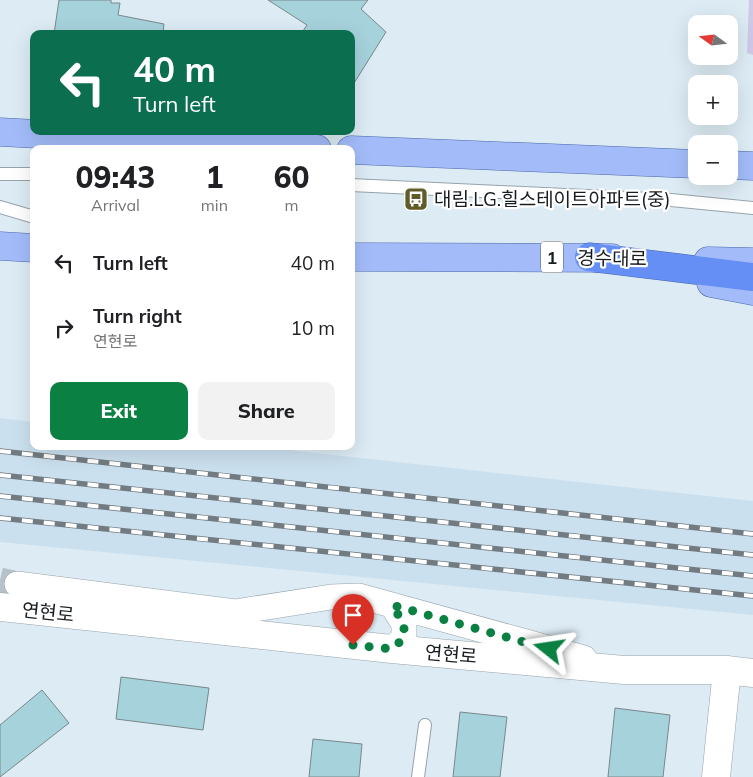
<!DOCTYPE html>
<meta charset="utf-8">
<style>
body{margin:0;font-family:Mulish,"Noto Sans KR",sans-serif;background:#f2f2f2;color:#202124;height:100vh;display:flex;flex-direction:column;font-size:19px;white-space:nowrap}
*{box-sizing:border-box;margin:0}
p{font-size:16px;color:#757577}
.icon{flex:none;width:28px;height:28px;fill:none;stroke:currentColor;stroke-width:2;stroke-linecap:round;stroke-linejoin:round}
.map{position:relative;flex:1;overflow:hidden}
.panel{position:absolute;left:30px;top:145px;width:325px;height:305px;display:flex;flex-direction:column;background:#fff;border-radius:10px;box-shadow:0 5px 20px #0002}
.panel>*{flex:none}
.top-card{position:absolute;left:30px;top:30px;width:325px;height:105px;border-radius:10px;box-shadow:0 5px 20px #0002;background:#0b6e4f;color:#fff;overflow:hidden}
.needle{width:32px;rotate:285deg}
.tools{position:absolute;left:688px;top:15px;display:grid;gap:10px}
.tools a{display:grid;place-items:center;width:50px;height:50px;border-radius:10px;background:#fff;box-shadow:0 5px 20px #0002;font-size:25px}
.pin{position:absolute;display:grid;place-items:center;width:42px;height:42px;color:#fff;margin:-51px -21px;border-radius:50% 50% 50% 0;rotate:-45deg;box-shadow:0 0 5px #0007}
.pin .icon{rotate:45deg}
.me{position:absolute;width:55px;margin:-28px;rotate:285deg;stroke-linejoin:round;filter:drop-shadow(0 0 4px #0008)}
.turn{display:flex;align-items:center;gap:18px;height:105px;padding:0 20px;font-size:22px}
.turn .icon{width:65px;height:65px;stroke-width:2.5}
.turn b{display:block;font-size:35px;line-height:42px}
.eta{display:flex;justify-content:space-evenly;align-items:center;height:85px;text-align:center}
.eta b{font-size:30px;font-weight:800;line-height:35px}
.button{display:flex;gap:10px;margin-top:auto;padding:10px 20px}
.button a{flex:1;height:58px;border-radius:10px;background:#0b8043;color:#fff;font-size:20px;font-weight:800;line-height:58px;text-align:center}
.button a+a{background:#f2f2f2;color:#202124}
ul{padding:0;list-style:none}
li{display:flex;align-items:center;gap:15px;height:65px;padding:0 20px}
li div{flex:1}
li b{display:block;font-size:19px}
li em{font-style:normal}
.map>svg:first-child{display:block}
.built{fill:#cbe0ee}
.green{fill:#cdc9e6}
.building{fill:#a6d2dc;stroke:#78888b}
.lines{fill:none;stroke-linecap:round;stroke-linejoin:round}
.street-tunnel{stroke:#b5c2c9;stroke-width:25;stroke-dasharray:25 12;stroke-linecap:butt}
.lane-casing{stroke:#96a3ac;stroke-width:14}
.street-casing{stroke:#96a3ac;stroke-width:26}
.secondary-casing{stroke:#96a3ac;stroke-width:29}
.primary-casing{stroke:#4a67aa;stroke-width:29}
.highway-casing{stroke:#4a67aa;stroke-width:29}
.lane{stroke:#fff;stroke-width:12}
.street{stroke:#fff;stroke-width:25}
.secondary{stroke:#fff;stroke-width:28}
.primary{stroke:#a3bcf9;stroke-width:28}
.highway{stroke:#658ff5;stroke-width:28}
.rail-casing{stroke:#727b81;stroke-width:5.5}
.rail{stroke:#fff;stroke-width:4;stroke-dasharray:11;stroke-linecap:butt}
.route{stroke:#0b8043;stroke-width:9;stroke-dasharray:0 16.2}
.labels{text-anchor:middle;dominant-baseline:central;stroke-width:4.5;stroke-linejoin:round;paint-order:stroke}
.shield{fill:#fff;stroke:#5d6062;stroke-width:1}
.shield-label{font-size:18px;font-weight:bold;fill:#171c1f}
.poi-label{font-size:19px;fill:#171c1f;stroke:#fff;text-anchor:start}
.street-label{font-size:19px;fill:#171c1f;stroke:#fff}
</style>
<div class="map">
<svg width="753" height="777" viewBox="0 0 753 777">
<rect width="100%" height="100%" fill="#ddebf4"/>
<path class="built" d="M0,418L34,422V446H251L753,501V615L0,542Z"/>
<path class="green" d="M749,0H753V55L747,53Z"/>
<path class="building" d="M59,0H111V3H120L118,15L164,24L163,34H54Z
M268,0H368L361,9L386,32L351,88V34H301L307,25Z
M121,677L209,688L203,730L116,719Z
M42,690L69,723L0,777V725Z
M615,708L670,715L663,777H608Z
M460,712L507,717L500,777H453Z
M313,739L362,744L359,777H309Z"/>
<g class="lines">
<path class="street-tunnel" d="M0,580L17,584"/>
<g class="lane-casing">
<path id="lane" d="M0,174H34
M351,185L671,200L753,208
M0,207L34,217
M418,777L425,725"/>
</g>
<g class="street-casing">
<path id="street" d="M17,584L235,612L331,597L359,596L584,658
M392,605L404,624V638L392,649"/>
</g>
<g class="secondary-casing">
<path id="secondary" d="M0,607L392,649L624,670H727L753,673
M716,777L727,670"/>
</g>
<g class="primary-casing">
<path id="primary" d="M0,132L317,149
M351,150L696,164
M729,165L753,166
M0,246L34,248
M351,257L612,258
M708,261L753,262
M711,283L753,291"/>
</g>
<g class="highway-casing">
<path id="highway" d="M589,257L753,277"/>
</g>
<use href="#lane" class="lane"/>
<use href="#street" class="street"/>
<use href="#secondary" class="secondary"/>
<use href="#primary" class="primary"/>
<use href="#highway" class="highway"/>
<g class="rail-casing">
<path id="rail" d="M0,451L753,534
M0,475L753,555
M0,496L753,576
M0,518L753,596"/>
</g>
<use href="#rail" class="rail"/>
</g>
<g class="lines">
<path class="route" d="M353,645L392,649L404,638V624L392,605L549,649"/>
</g>
<defs>
<g id="bus-square" transform="scale(1.25)"><rect x="-9" y="-9" width="18" height="18" rx="4" fill="#5f5c29" stroke="#fff"/><path d="M-5-6H5V4H4V6H2V4H-2V6H-4V4H-5ZM-3.5-4V0h7V-4ZM-3.5 1.2v1.5H-2V1.2ZM2 1.2v1.5H3.5V1.2Z" fill="#fff"/></g>
</defs>
<g fill-rule="evenodd">
<use href="#bus-square" x="416" y="199"/>
</g>
<g class="labels">
<rect class="shield" x="541" y="241.5" width="22" height="31" rx="4"/>
<g class="shield-label">
<text x="552" y="257">1</text>
</g>
<g class="poi-label">
<text x="434" y="199">대림.LG.힐스테이트아파트(중)</text>
</g>
<g class="street-label">
<text transform="translate(612 258) rotate(1)">경수대로</text>
<text transform="translate(48 612) rotate(6)">연현로</text>
<text transform="translate(451 654) rotate(5)">연현로</text>
</g>
</g>
</svg>
<div class="tools">
<a><svg class="needle" viewBox="-14 -14 28 28"><path d="M0-13l5 13h-10z" fill="#e53935"/><path d="M0 13l5-13h-10z" fill="#757577"/></svg></a>
<a>+</a>
<a>−</a>
</div>
<div class="pin" style="left:353px;top:645px;background:#d93025"><svg class="icon" aria-label="arrive" viewBox="0 0 24 24"><path d="M6 21V4h12l-3 4 3 4H6"/></svg></div>
<svg class="me" style="left:549px;top:649px" viewBox="-20 -20 40 40"><path d="M0-17L14 15 0 8-14 15z" fill="#0b8043" stroke="#fff" stroke-width="4"/></svg>
<div class="top-card">
<div class="turn"><svg class="icon" aria-label="left" viewBox="0 0 24 24"><path d="M17 20v-9H6M10 6l-5 5 5 5"/></svg><div><b>40 m</b>Turn left</div></div>
</div>
<section class="panel">
<div class="eta">
<div><b>09:43</b><p>Arrival</p></div>
<div><b>1</b><p>min</p></div>
<div><b>60</b><p>m</p></div>
</div>
<ul>
<li><svg class="icon" aria-label="left" viewBox="0 0 24 24"><path d="M17 20v-9H6M10 6l-5 5 5 5"/></svg><div><b>Turn left</b></div><em>40 m</em></li>
<li><svg class="icon" aria-label="right" viewBox="0 0 24 24"><path d="M7 20v-9h11M14 6l5 5-5 5"/></svg><div><b>Turn right</b><p>연현로</p></div><em>10 m</em></li>
</ul>
<div class="button"><a>Exit</a><a>Share</a></div>
</section>
</div>
